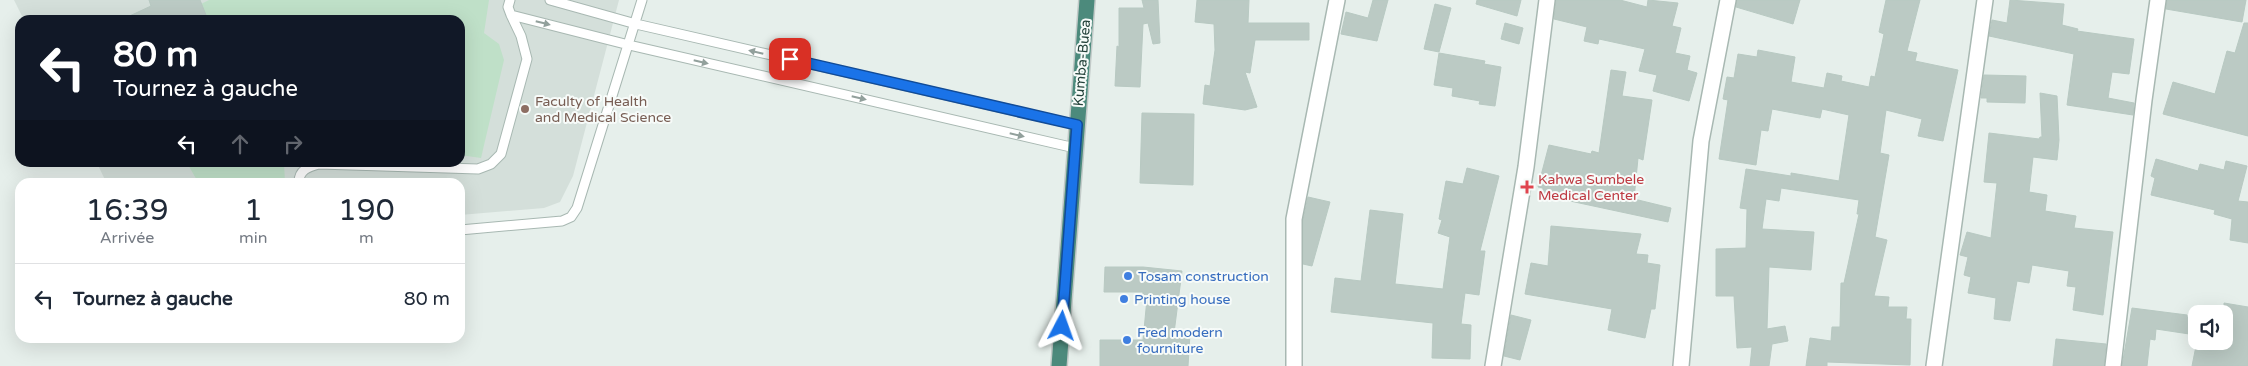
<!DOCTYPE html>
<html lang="fr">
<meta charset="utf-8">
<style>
body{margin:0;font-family:"Varela Round",sans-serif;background:#f2f2f3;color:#1f2937;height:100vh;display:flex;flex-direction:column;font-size:19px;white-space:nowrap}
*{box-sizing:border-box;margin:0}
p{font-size:16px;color:#747a83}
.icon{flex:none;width:28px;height:28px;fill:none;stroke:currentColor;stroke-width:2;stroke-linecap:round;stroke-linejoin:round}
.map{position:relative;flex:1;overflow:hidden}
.drawer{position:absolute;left:15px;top:178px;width:450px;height:165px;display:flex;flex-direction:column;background:#fff;border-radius:15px;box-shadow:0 5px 20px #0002}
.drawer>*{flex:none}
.guide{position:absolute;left:15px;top:15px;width:450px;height:152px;border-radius:15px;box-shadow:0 5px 20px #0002;background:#111827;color:#fff;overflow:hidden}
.controls{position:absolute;left:2188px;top:305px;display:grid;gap:10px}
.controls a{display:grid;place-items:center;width:45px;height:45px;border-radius:10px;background:#fff;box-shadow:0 5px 20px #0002;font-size:25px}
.pin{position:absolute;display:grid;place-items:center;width:42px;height:42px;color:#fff;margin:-21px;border-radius:10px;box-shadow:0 2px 8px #0006}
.me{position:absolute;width:55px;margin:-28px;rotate:4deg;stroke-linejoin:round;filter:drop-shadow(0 0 4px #0008)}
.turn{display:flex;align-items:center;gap:18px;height:105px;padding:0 15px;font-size:22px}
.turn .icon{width:65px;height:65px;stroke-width:2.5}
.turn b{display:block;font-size:35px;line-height:42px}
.lanes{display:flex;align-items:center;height:48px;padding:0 15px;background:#0003;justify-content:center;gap:25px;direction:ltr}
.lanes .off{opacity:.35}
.eta{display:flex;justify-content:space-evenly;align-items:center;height:85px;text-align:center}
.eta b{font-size:30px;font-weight:600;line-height:35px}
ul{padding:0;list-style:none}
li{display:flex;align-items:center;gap:15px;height:70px;padding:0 15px;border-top:1px solid #e0e1e3}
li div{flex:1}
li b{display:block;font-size:19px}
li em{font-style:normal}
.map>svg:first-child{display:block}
.built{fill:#d4dfda}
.green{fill:#bfe0c8}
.building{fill:#bbcac4;stroke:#b8c9c2}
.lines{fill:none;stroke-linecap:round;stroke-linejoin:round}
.service-casing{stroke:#a8b8b2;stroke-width:11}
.minor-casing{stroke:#a8b8b2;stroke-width:18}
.trunk-casing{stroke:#c2cac8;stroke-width:18}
.service{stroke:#fff;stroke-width:9}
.minor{stroke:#fff;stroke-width:15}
.trunk{stroke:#4c8a7c;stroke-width:15}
.oneway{fill:#92a09c}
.route-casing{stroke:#114b97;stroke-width:12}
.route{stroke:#1a73e8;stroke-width:9}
.education-dot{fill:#8d6e63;stroke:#f7fbf9;stroke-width:2}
.health-dot{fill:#e0444e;stroke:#f7fbf9;stroke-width:2}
.shop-dot{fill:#3f7fe0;stroke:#f7fbf9;stroke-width:2}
.labels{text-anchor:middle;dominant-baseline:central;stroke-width:4;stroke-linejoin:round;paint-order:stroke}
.street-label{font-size:14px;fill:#24423a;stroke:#f7fbf9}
.education-label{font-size:14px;fill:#785e54;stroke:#f7fbf9;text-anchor:start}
.health-label{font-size:14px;fill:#be3a42;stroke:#f7fbf9;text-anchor:start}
.shop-label{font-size:14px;fill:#366cbe;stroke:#f7fbf9;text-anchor:start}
</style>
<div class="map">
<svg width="2248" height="366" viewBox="0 0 2248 366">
<rect width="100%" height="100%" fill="#e6efeb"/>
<path class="built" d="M14,0H619L573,176L560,202L544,208L460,215V182H106L97,163L460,162V20H24Z"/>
<path class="green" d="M209,0H489L484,33L499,44L504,60L481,158L460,155V20H208L201,4Z
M187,163H284L285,182H198Z"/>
<path class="building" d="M149,0H200L208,20H121L151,6Z
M1142,0H1158L1160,43L1153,44L1148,23L1143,24L1140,87L1115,86L1117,46L1119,47V8H1144Z
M1197,0H1249L1248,23H1309V40H1255L1250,73L1245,72L1257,107L1245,110L1203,104L1205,85L1210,86L1215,50L1214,24L1195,22Z
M1373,0H1388L1377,41L1341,34L1346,12L1368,18Z
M1477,0H1521L1517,16L1476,4Z
M1556,0H1620L1647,7L1648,0L1678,3L1672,26L1681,28L1675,53L1690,56L1687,70L1697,73L1689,101L1653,91L1657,75L1639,71L1645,49L1599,39L1598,44L1584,41L1587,27L1554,19Z
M1737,0H1800L1793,24L1736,7Z
M1886,0H1920L1907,51L1917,53L1915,61L1958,70L1943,141L1918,136L1922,119L1886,110L1880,153L1889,155L1875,237L1887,240L1874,296L1889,297L1888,307H1907L1906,319H1911L1910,365L1827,362V366H1806L1810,338L1831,341L1832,327H1840L1841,283H1844L1859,214H1857L1859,200L1781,188L1779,201L1766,199L1762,229L1814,232L1811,270L1769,267L1767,329L1785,326L1788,341L1772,344L1769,366H1750L1752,347L1737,348L1734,296H1716V249L1746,248L1747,209L1740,208L1746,169L1791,176V173L1839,181L1849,115L1822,109L1820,118L1772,109L1768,131L1761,130L1756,165L1719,159L1728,100L1723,99L1727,77L1734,78L1738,54L1757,57L1758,50L1795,57L1791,82L1824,88L1827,73L1842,76L1841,81L1869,87L1871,76L1875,77L1884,34L1879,32Z
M2010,0L2064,4L2062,25L2078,29L2077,31L2134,39L2129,74L2112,72L2108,98L2134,103L2133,115L2067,105L2074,54L1989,36L1992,20L2007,23Z
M2167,0H2246L2242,22L2166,9Z
M1435,4L1451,8L1439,52L1424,49Z
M1505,23L1523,28L1519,44L1501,39Z
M2244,23H2248V136L2163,114L2173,82L2215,94L2227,51L2235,53Z
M1439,53L1485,61L1484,64L1501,67L1495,106L1479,104L1480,101L1452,96L1453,88L1434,85Z
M1611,70L1626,72L1622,96L1652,100L1643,160L1638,158L1634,199L1671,208L1668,222L1542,195L1543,188L1538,187L1549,145L1591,154L1592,151L1599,153Z
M1984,75L2026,76L2025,103L1987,102V98H1981Z
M2040,93L2057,96L2059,140L2057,160L2033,157L2029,192L2047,195L2045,211L2076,216L2074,228L2113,232L2103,315L2073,310L2076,287L2067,286L2069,271L2032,265L2029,283L2017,281L2010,321L1994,319L1996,298L1968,293L1971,277L1964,275L1968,257L1960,255L1967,232L1991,238L1997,183L1984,182L1989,133L2039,139L2040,137H2042Z
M1142,113L1194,114L1193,185L1140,183Z
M2156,159L2198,171L2200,164L2224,170L2226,161L2247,166L2238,201L2248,202V243L2230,240L2232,219L2214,214L2215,210L2151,195L2155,178L2151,176Z
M1467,168L1499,176L1480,251H1485L1479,295L1465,293L1461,324L1471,325L1470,359L1432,358L1433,323L1331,312L1335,278L1361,281L1370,210L1403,214L1395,284L1443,289L1450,237L1438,233L1442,220L1439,219L1446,181L1463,184Z
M1308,197L1330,202L1312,266L1303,264V220Z
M1551,226L1641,234L1636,254L1648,255L1647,263L1660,265L1655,309H1651L1645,338L1608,330L1612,309L1525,294L1531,263L1548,266Z
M1105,267H1143L1182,271L1174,333L1190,334L1188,366H1100V340H1143L1147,299H1142L1143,292H1104Z
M2224,303L2248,307V366H2192L2197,341H2224Z
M2132,308L2187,315V317L2196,319V335L2156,329L2155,340L2150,339L2147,366H2122Z
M1511,315L1531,320L1520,360L1504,356Z
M2056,339L2106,344L2104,366H2053Z"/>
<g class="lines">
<g class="service-casing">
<path id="service" d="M510,0L508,7L511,15L629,45L1075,148
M550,0L636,24L1077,125
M299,182C299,170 308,167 319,164L478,169L491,164L501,154L527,59L521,36L511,15
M460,230L562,221L571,217L577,208L642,0"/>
</g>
<g class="minor-casing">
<path id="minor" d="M1294,366V219L1337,0
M1493,366L1526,167L1547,0
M1681,366L1701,141L1728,0
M1934,366L1985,0
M2113,366L2144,100L2158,0"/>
</g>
<g class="trunk-casing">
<path id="trunk" d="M1059,366L1087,0"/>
</g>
<use href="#service" class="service"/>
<use href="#minor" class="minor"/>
<use href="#trunk" class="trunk"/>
</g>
<defs><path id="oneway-solid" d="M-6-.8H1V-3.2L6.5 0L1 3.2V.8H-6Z" transform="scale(1.25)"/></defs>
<g class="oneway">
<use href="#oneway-solid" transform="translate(543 23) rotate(14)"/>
<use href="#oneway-solid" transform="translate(756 52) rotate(-167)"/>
<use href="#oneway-solid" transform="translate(701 62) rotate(13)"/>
<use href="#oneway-solid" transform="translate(859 98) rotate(13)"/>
<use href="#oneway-solid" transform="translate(1017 135) rotate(13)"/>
</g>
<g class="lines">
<g class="route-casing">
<path id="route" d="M790,59L1077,125L1062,326"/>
</g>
<use href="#route" class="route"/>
</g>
<circle class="education-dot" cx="525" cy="109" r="5"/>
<path class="health-dot" d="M1524.5 179.5h5v5h5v5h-5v5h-5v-5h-5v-5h5z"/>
<g class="shop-dot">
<circle cx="1128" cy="276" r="5"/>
<circle cx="1124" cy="299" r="5"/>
<circle cx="1127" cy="340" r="5"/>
</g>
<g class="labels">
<g class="street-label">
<text transform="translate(1082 63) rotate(-85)">Kumba-Buea</text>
</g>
<g class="education-label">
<text x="535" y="101">Faculty of Health<tspan x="535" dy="16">and Medical Science</tspan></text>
</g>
<g class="health-label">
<text x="1538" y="179">Kahwa Sumbele<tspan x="1538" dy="16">Medical Center</tspan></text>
</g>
<g class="shop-label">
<text x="1138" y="276">Tosam construction</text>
<text x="1134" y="299">Printing house</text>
<text x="1137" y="332">Fred modern<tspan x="1137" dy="16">fourniture</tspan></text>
</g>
</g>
</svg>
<div class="controls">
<a><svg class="icon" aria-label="sound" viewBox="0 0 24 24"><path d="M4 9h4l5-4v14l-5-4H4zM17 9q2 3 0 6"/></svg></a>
</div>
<div class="pin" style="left:790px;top:59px;background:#d93025"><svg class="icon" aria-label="arrive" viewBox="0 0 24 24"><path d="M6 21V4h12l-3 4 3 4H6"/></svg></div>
<svg class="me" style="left:1062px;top:326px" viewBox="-20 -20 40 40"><path d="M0-17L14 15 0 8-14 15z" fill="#1a73e8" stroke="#fff" stroke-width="4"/></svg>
<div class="guide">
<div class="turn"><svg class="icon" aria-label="left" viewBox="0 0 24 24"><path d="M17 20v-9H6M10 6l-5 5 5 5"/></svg><div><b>80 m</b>Tournez à gauche</div></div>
<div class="lanes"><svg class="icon" aria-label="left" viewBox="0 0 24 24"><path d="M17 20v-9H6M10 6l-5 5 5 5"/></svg><svg class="icon off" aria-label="ahead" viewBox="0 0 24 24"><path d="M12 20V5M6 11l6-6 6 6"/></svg><svg class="icon off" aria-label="right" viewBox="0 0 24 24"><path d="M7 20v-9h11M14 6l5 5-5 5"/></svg></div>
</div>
<section class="drawer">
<div class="eta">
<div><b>16:39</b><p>Arrivée</p></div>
<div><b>1</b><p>min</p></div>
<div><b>190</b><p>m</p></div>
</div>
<ul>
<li><svg class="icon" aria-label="left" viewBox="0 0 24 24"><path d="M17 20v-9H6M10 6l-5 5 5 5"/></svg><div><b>Tournez à gauche</b></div><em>80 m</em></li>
</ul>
</section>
</div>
